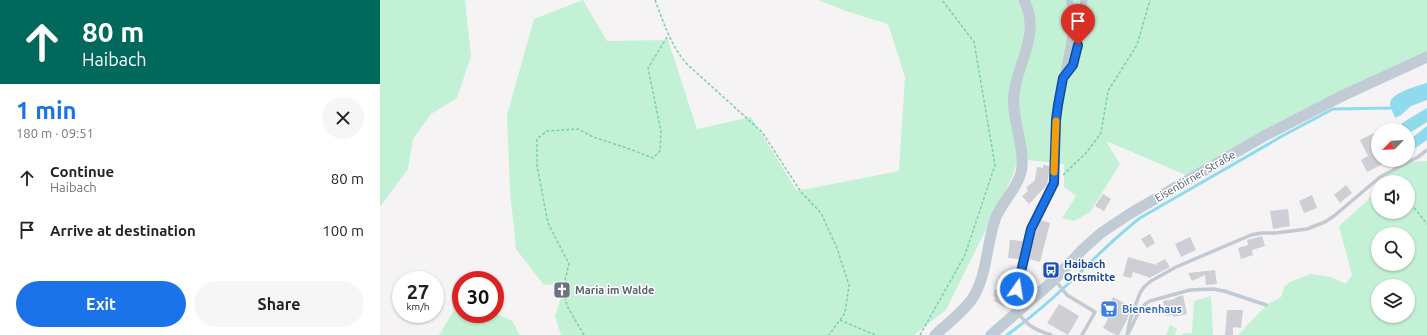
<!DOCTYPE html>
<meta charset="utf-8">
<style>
body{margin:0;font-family:Ubuntu,sans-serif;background:#f6f6f6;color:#222;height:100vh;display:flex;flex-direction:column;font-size:15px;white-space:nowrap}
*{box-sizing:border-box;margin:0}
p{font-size:13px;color:#767676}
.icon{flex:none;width:22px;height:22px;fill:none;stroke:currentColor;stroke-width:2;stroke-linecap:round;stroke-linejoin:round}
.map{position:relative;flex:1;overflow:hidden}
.panel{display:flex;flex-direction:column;background:#fff;width:380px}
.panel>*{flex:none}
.guide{background:#00695c;color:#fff;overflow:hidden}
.needle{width:26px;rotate:245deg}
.controls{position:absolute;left:991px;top:123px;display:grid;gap:8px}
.controls a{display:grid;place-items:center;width:44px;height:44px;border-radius:50%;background:#fff;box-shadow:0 1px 3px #0004;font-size:20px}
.speed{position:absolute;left:12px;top:271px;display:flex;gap:8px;font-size:20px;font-weight:700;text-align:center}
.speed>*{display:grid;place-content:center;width:52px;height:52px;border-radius:50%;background:#fff;box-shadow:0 1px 3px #0004;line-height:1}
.speed small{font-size:10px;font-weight:400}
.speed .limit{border:6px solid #d22;background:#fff;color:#111}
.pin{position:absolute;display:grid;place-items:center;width:34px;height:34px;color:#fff;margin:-41px -17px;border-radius:50% 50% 50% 0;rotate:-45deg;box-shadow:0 0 4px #0007}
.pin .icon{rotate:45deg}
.me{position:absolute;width:44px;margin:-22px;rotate:13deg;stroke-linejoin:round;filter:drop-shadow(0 0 3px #0008)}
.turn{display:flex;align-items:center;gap:14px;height:84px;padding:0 16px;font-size:18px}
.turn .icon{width:52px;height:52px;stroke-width:2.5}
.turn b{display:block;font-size:28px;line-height:34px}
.round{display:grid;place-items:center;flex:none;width:42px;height:42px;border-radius:21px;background:#f6f6f6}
.overview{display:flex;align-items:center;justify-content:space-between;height:68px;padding:0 16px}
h1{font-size:24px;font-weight:700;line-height:30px;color:#1a73e8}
.primary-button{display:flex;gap:8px;margin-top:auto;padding:8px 16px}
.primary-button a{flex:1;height:46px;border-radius:24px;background:#1a73e8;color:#fff;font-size:16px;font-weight:700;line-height:46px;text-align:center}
.primary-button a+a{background:#f6f6f6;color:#222}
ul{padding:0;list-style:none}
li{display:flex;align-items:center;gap:12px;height:52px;padding:0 16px}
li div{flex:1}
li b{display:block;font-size:15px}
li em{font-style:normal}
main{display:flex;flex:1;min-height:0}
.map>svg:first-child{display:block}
.green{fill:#c3f1d5;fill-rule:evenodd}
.water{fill:#90daee}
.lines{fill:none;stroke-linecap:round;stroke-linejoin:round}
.stream{stroke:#90daee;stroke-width:3}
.building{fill:#cdcfd5}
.path{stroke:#7ad0a6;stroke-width:1.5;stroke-dasharray:3 2;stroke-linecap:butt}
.lane{stroke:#c1cad2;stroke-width:3.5}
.street{stroke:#c1cad2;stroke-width:7}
.secondary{stroke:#c1cbd6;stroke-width:11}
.route-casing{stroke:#114b97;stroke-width:10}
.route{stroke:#1a73e8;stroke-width:7}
.slow{stroke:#f59e0b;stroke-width:7}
.labels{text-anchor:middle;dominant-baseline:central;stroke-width:3;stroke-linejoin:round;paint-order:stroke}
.street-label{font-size:11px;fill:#4a5661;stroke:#fff}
.transit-label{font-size:11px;font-weight:bold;fill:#164399;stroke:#fff;text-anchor:start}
.worship-label{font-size:11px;font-weight:bold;fill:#5b616d;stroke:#fff;text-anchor:start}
.shop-label{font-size:11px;font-weight:bold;fill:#366cbe;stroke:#fff;text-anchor:start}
</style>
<main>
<section class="panel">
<div class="guide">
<div class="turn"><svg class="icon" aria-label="ahead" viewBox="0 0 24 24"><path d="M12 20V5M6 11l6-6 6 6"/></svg><div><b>80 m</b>Haibach</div></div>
</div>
<div class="overview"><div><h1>1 min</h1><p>180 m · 09:51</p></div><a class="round"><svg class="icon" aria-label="close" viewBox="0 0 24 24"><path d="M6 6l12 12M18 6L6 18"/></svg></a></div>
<ul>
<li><svg class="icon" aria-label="ahead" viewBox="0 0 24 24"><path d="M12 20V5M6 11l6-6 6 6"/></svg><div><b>Continue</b><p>Haibach</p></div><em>80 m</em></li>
<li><svg class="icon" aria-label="arrive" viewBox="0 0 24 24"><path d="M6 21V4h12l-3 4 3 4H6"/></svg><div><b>Arrive at destination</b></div><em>100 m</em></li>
</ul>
<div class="primary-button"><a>Exit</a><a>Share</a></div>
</section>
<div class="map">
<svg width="1047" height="335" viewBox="0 0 1047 335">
<rect width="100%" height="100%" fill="#f5f3f3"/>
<path class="green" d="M0,0H85L91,56L77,98L51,114L33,139L28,169L0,207Z
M203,0L227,41L288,40L317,129L371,117L417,191L519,171L525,77L508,24L466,11L438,0H1047V54L885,130L806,175L726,141L740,164L710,212L694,221L682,218L696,196L684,187V164L638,159L632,177L566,310L534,335H181L175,316L186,283L164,285L136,249L130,191L127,115L154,19Z
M1047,161V335H858L888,304L901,297L904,287L910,282L931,274L951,277L966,284L972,275L959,226L987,201L998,184V212H1028V182H999L1002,177L1031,162ZM998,234H1028V264H998ZM998,286H1028V316H998Z
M831,296L833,335H802V334L812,333L814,301Z
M81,299V314L115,313L132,321L140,335H59Z
M790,325L797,329L795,335H786Z"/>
<path class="water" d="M1047,83V100L1031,106L1021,115L1015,118C1014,114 1010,107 1010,103C1012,92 1038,86 1047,83Z
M1047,108V122L1028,134V130H1025L1021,125L1022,123Z
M1047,126V140L1031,151L1028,150V141Z"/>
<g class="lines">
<path class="stream" d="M627,335C649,319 669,302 689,283C712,261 734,238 760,218L904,135L953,109L1011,108L1014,105"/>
</g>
<path class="building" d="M998,131V144L994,146L998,153V160H1011L987,172L981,160L988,156L980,140Z
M663,165L670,166L667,185L649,204L642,196L648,191L646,188L655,180L657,167L663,168Z
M966,185L972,193L960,203L954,195Z
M723,194L731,199L724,211L715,206Z
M932,195L937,208L924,213L919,201Z
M908,209L910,226L893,229L890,211Z
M661,220L670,223L660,262L649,259L656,231Z
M770,234L775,243L767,248L761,239Z
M882,236L885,246L872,250L873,255L861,259L858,248L868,245L867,240Z
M810,237L816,250L801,257L795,244Z
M630,240L643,241L639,259L628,258Z
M748,257L777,265L776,264L785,259L790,267L769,278L768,277L753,272L751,278L743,276Z
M835,270L837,284L826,285L825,275L812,281L808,273Z
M620,284L632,288L625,307L614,301L615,297L613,296L615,289H618Z
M803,295L807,314L793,317L792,315L786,316L783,301L795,299L794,298Z
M733,297L751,307L747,320L739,335H736L723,328L728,319L723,316Z
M679,304L699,316L688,335L667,323Z
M847,310H853V314V310H863L861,328L853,327V335H845Z"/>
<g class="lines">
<path class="path" d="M275,0C284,23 291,47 308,65L382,132L421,192L441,213L457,248L469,285L465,313L449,335
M683,175L706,153L721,133L728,91L757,45L770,0
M1009,182L1012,181L1013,182
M1028,200L1047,224
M460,320L495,335
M204,335L187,306L183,288L189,264L168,223L157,166V139L167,131L198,129L213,137L244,147L273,158L280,151L281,131L268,68L289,34
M540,335L585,255L615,165L594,42L562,0"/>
<path class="lane" d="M675,280L687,295L715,312L702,335
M638,313C649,327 654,329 671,335
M749,332C755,321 758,307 770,301L810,290L833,289L844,291L886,305
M747,335L750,320L760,293L764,287L771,281L796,267L871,235L881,233H895L927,229L945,222L954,216L1000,177L1038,157L1047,150"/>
<path class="street" d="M683,77C687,55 697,21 689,0
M641,309L637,303V289L651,229L674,183L676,120L678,105L683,78L693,65L698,45L704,0"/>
<path class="secondary" d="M555,335C567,324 583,312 592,299C608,275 606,243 616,217C623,201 641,184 642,166C644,142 631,118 634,94C638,60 661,35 644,0
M611,335L674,280L703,249L721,233L751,213L886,135L962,96L1047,57"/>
</g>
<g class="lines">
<g class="route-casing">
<path id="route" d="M637,289L651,229L674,183L676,120L678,105L683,78L693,65L698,45"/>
</g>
<use href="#route" class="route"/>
<path class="slow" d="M674,172L676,121"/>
</g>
<defs>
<g id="bus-square" transform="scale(0.9)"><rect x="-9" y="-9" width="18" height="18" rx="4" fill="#1a4fb4" stroke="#fff"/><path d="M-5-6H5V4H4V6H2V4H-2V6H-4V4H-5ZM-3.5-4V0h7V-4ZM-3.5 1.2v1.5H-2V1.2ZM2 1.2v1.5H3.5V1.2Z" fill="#fff"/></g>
<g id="church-square" transform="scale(0.9)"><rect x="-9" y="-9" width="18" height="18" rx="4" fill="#6b7280" stroke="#fff"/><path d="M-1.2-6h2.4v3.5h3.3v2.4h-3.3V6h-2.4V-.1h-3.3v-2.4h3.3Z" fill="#fff"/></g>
<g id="supermarket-square" transform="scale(0.9)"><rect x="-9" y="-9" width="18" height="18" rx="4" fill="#3f7fe0" stroke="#fff"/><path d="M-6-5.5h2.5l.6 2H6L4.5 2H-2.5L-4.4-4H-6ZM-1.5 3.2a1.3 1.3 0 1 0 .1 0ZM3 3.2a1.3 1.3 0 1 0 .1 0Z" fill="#fff"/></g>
</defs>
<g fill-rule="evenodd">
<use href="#bus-square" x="671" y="270"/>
<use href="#church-square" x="182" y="290"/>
<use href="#supermarket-square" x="729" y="309"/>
</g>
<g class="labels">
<g class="street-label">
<text transform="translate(815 176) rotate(-30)">Eisenbirner Straße</text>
</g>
<g class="transit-label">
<text x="684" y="264">Haibach<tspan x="684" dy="13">Ortsmitte</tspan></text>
</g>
<g class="worship-label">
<text x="195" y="290">Maria im Walde</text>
</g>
<g class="shop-label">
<text x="742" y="309">Bienenhaus</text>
</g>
</g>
</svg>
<div class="controls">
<a><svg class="needle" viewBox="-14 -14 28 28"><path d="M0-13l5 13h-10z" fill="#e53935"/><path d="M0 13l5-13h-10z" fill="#767676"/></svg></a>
<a><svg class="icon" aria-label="sound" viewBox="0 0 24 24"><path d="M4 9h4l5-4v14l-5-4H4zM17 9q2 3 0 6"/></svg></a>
<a><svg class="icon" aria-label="search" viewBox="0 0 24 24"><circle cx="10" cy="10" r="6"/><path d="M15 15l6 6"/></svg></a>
<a><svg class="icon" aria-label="layers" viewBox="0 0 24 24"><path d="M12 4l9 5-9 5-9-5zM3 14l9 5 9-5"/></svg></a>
</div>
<div class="speed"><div>27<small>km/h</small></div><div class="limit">30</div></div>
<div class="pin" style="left:698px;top:45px;background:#d93025"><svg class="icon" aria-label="arrive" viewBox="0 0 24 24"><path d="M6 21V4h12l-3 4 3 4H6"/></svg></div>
<svg class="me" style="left:637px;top:289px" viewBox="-20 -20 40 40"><circle r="17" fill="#1a73e8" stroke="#fff" stroke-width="3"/><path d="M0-11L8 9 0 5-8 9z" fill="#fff"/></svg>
</div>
</main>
